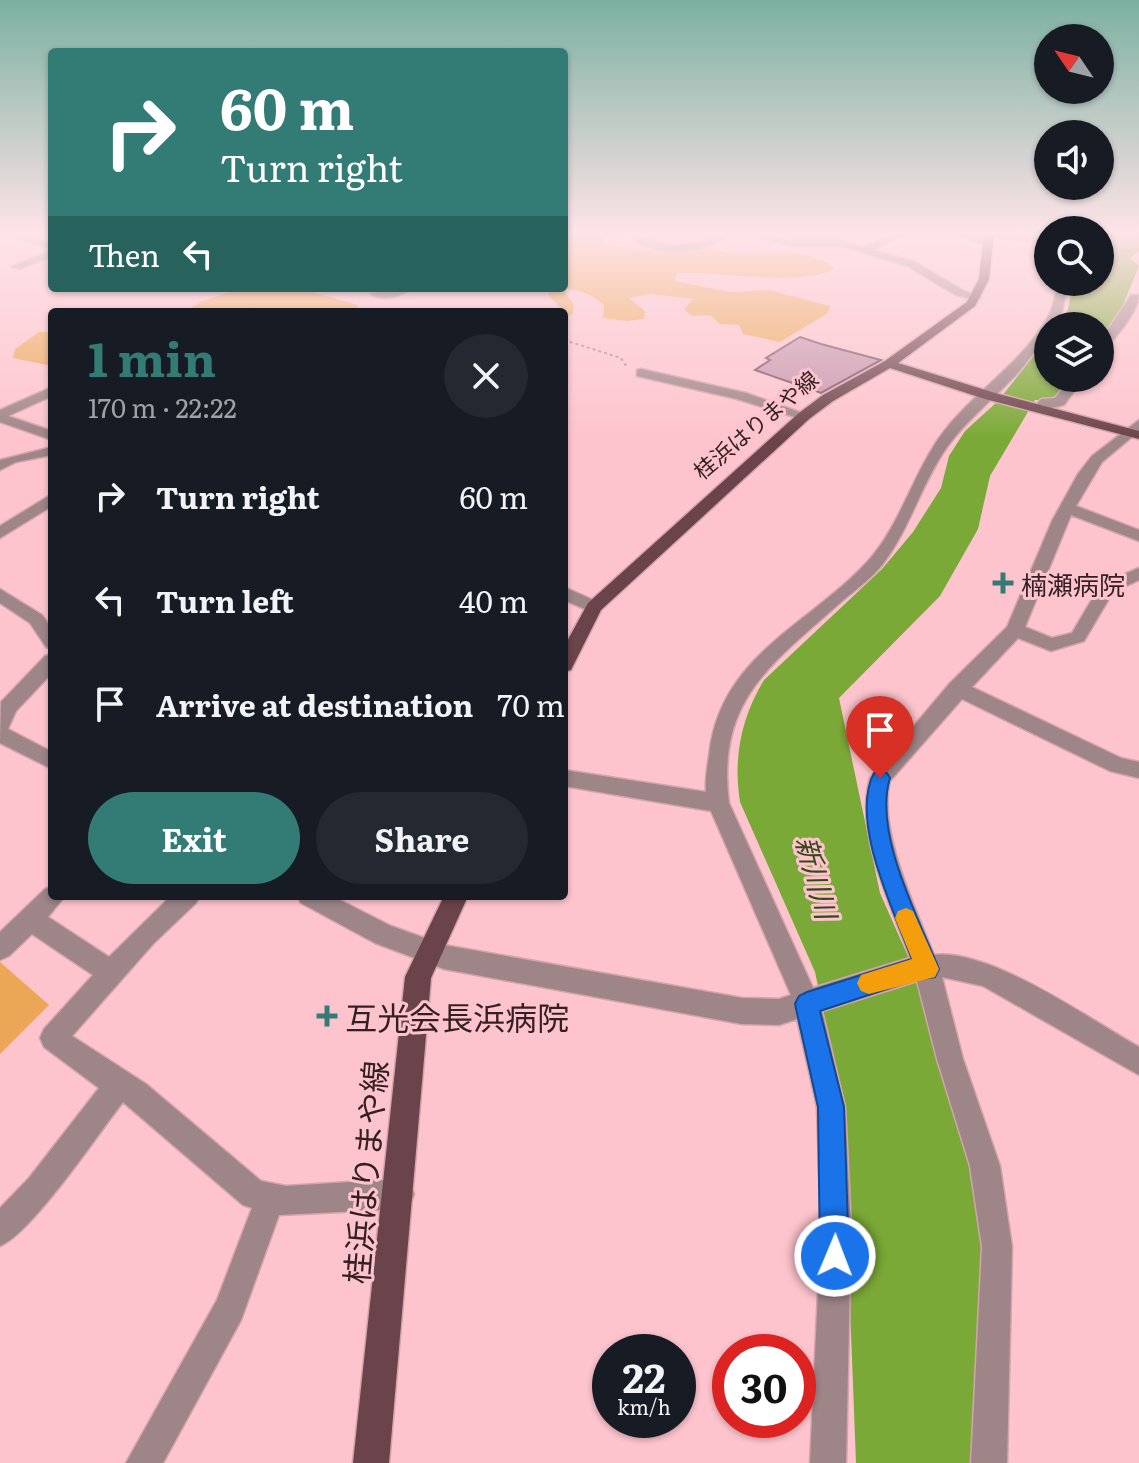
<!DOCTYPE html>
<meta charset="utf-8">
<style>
body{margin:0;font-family:Literata,"Noto Sans JP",serif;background:#242831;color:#f1f3f6;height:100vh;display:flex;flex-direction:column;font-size:30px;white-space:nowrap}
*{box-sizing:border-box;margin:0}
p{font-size:26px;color:#9ea1a6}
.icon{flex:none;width:44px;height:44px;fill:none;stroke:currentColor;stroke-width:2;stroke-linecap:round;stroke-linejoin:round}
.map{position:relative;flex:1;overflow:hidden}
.sheet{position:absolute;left:48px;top:308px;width:520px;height:592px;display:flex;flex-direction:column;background:#171b24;border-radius:8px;box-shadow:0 2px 6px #0004}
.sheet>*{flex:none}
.banner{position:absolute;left:48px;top:48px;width:520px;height:244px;border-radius:8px;box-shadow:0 2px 6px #0004;background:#337b75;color:#fff;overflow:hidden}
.needle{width:52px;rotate:305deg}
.tools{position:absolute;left:1034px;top:24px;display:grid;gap:16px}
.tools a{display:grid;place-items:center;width:80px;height:80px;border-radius:50%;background:#171b24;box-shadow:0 2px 6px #0004;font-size:40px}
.speed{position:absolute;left:592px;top:1334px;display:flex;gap:16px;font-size:40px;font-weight:700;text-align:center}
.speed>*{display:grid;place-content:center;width:104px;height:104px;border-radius:50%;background:#171b24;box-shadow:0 2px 6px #0004;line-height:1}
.speed small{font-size:20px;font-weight:400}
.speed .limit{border:12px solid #d22;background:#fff;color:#111}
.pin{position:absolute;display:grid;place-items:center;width:68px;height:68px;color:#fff;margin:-82px -34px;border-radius:50% 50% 50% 0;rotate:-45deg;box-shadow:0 0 8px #0007}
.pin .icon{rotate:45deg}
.me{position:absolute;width:88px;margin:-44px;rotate:1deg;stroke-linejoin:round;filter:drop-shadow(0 0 6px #0008)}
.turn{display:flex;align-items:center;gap:28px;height:168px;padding:0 40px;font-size:36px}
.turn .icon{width:104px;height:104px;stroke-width:2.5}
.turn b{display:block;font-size:56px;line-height:68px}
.then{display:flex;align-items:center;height:76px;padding:0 40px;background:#0003;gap:16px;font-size:30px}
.round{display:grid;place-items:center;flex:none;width:84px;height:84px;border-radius:42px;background:#242831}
.summary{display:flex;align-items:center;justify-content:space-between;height:136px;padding:0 40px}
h1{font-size:48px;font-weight:700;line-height:60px;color:#337b75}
.primary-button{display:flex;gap:16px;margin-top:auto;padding:16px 40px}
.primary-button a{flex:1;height:92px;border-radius:48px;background:#337b75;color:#fff;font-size:32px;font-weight:700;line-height:92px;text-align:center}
.primary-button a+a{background:#242831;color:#f1f3f6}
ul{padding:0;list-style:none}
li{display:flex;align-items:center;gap:24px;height:104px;padding:0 40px}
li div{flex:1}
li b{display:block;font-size:30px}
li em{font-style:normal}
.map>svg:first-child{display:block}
.green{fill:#eca756}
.water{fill:#7ba937}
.building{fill:#c797ae;stroke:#7c5166;stroke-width:2}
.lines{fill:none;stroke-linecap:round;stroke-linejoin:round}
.minor-casing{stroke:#d5a3ab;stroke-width:3}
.major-casing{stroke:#d5a3ab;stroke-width:3}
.path{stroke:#af848b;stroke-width:2;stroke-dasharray:3 3;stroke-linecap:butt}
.minor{fill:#9d8588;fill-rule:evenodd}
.major{fill:#6b434a;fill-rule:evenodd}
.route{fill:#1a73e8;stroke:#114b97;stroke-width:2}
.slow{fill:#f59e0b}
.poi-dot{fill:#337b75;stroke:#fdc4cd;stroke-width:3}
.labels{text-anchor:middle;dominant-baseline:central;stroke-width:6;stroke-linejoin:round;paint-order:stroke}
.far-street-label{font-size:22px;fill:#341f23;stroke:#fdc4cd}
.poi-label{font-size:26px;fill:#341f23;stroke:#fdc4cd;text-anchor:start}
.water-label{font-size:28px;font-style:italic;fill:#35471b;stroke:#fdc4cd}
.near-poi-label{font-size:32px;fill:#341f23;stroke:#fdc4cd;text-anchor:start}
.near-street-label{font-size:32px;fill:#341f23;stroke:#fdc4cd}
</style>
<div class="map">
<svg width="1139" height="1463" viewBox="0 0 1139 1463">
<rect width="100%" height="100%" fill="#fdc4cd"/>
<path class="green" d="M564,234H605L602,239L606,245L654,252L706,247L730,253L803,254L828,263L834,269C800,287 718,271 677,273L674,281L731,292L769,290L830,306L828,313L780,342L743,334L739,325L720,324L710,315L692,316L684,309L693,299L651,294L629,298L645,311L644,319L627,321L603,318L604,305C591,294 580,289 563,289L574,305L573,313L569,317L549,296L547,288H564Z
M241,288L303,289L358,305L355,312H185L200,302Z
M39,332H52V366L13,358L15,349Z
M0,962L49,1005L0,1054Z"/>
<path class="water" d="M1103,234H1139V251L1130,258L1139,266L1116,322L1100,342V326H1057L1067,313L1074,282H1100V236Z
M1048,338V378H1071L1054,400H1035L990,476L978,529L940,596L839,698L880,893L926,997L972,1168L985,1259L975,1463H856L842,1100L815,972L740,802C733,758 741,718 764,680L882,569L913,532L941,488L949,456L965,431L998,401Z"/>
<path class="building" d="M800,337L821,344L881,360L821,393L755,370L770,360L766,358Z"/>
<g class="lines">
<g class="minor-casing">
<path id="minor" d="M2,234H18L52,243V249Z
M718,234H730C704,255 658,260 631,238L636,235C665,246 689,250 718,234Z
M743,234L791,240H842L864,247L890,234H903L874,250L915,262L964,291L981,297L976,300L956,295L907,266L841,246H791Z
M953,234H968L993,243L988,246Z
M993,234L1048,238V244L998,237Z
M52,250V256L20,269L11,267Z
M1058,282H1068L1061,316L1053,326H1048V333C1037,347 1027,364 1014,377C992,400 966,421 947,447C921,484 910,529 882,565C871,579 855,590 841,602C772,664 716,699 729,803L813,988L910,958C892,907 854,832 870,778L950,683L1007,627L1052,521L1078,474L1092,456L1139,420V431L1102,462L1076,506L1139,530V541L1071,515L1025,627L1052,638L1072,633L1101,584L1139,568V580L1113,592L1084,641L1051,651L1018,638L972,687L1121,758L1139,762V778L1110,771L962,699L890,781C877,829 916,909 934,955C990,948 1089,1019 1139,1047V1075L983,986L942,977L963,1059L1000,1166L1012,1247L1007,1463H971L982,1247L970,1166L937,1059L917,981L822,1011L845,1107L851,1227L846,1463H810L821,1227L817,1107L797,1019L779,1025L742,1024L444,969L375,943L301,903L297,896H332L391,926L444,945L742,998L779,999L791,995L711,811L564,786V770L706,792C705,780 707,768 709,756C719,655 809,626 869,560C897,528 910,485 932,449C962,398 1019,369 1048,317C1054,307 1055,293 1058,282Z
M399,288H412C401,297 383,302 371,294Z
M1131,295H1139C1137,315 1116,335 1104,352L1100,353V341Z
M641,369L746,393L811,416L804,420L737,399L637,376V370Z
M1071,378H1084L1064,405L1035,412L1033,409L1041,399L1055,398Z
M52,387V396L8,416L52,431V440L0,422V410Z
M52,447V455L16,462L0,470V460Z
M52,494V506L0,538V526Z
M564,587L600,603L603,607L594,613L564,600Z
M0,589L42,615L52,629V649L46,647L30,623L0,603Z
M52,654V673L16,711L8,729L52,752V769L0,743L1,702L45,656Z
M52,886V896H65L48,917L109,957L171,896H200L196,903L153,944L72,1036L146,1084L261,1181L286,1186L399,1179L410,1183L414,1194L410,1205L399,1209L279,1215L241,1320L163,1463H126L217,1300L252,1208L243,1205L123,1102C98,1134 32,1233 0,1246V1208L29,1178L99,1088L44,1047L40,1038L44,1029L93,975L32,934L9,956L0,960V932L45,889Z"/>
</g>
<g class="major-casing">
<path id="major" d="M984,234H994L989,279L975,306L898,363L995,393L1139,431V439L985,399L890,368L833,401L809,419L601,610L571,670L564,672V647L588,603L799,413L823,395L885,361L967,302L979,279Z
M444,896H468L431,978L389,1463H353L405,977Z"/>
</g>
<path class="path" d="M564,340L621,358L627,367"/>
<use href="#minor" class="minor"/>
<use href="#major" class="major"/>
</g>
<linearGradient id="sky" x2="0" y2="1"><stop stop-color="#7cb0a1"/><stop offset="0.53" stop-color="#fee4e8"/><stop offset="1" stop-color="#fee4e8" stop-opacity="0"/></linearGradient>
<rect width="1139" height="439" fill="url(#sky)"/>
<path class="route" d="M880,771L887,773L890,778C873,833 918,917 939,969L935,977L914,980L820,1011L844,1107L849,1256L845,1266L835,1270L825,1266L820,1256L818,1107L795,1004L799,996L807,992L912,959C894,911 849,821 874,773Z"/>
<path class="slow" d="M906,908L913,911L939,969L935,977L869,994L861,991L857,983L861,975L912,959L895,918L898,911Z"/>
<g class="poi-dot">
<path d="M999 571h8v8h8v8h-8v8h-8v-8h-8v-8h8z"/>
<path d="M323 1004h8v8h8v8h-8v8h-8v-8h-8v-8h8z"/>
</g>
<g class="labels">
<g class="far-street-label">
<text transform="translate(755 424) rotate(-40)">桂浜はりまや線</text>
</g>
<g class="poi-label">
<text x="1021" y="583">楠瀬病院</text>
</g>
<g class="water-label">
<text transform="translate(818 877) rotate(75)">新川川</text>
</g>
<g class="near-poi-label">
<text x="345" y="1016">互光会長浜病院</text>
</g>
<g class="near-street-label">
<text transform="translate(364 1172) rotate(-85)">桂浜はりまや線</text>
</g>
</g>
</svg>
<div class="tools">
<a><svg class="needle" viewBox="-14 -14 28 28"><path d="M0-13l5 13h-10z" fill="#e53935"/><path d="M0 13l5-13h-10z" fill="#9ea1a6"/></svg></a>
<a><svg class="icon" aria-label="sound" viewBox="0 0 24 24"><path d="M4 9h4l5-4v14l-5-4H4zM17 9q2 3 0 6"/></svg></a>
<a><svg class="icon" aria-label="search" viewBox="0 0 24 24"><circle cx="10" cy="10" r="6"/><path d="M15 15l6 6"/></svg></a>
<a><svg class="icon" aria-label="layers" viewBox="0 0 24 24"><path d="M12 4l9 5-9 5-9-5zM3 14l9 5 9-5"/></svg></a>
</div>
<div class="speed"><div>22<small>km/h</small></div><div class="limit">30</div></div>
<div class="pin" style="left:880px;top:778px;background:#d93025"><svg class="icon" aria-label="arrive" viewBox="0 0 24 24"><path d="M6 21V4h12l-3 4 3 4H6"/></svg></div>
<svg class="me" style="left:835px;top:1256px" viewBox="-20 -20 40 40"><circle r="17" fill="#1a73e8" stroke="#fff" stroke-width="3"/><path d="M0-11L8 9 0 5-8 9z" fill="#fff"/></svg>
<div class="banner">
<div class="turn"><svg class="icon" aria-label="right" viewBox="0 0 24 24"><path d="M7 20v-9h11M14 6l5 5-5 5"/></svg><div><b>60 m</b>Turn right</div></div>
<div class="then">Then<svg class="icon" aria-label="left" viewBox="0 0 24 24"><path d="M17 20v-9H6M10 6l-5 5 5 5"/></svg></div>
</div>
<section class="sheet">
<div class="summary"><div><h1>1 min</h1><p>170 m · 22:22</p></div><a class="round"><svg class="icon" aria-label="close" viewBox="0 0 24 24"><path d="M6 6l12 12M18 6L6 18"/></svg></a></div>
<ul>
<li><svg class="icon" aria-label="right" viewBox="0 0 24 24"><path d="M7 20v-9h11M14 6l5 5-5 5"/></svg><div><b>Turn right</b></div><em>60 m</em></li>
<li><svg class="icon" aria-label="left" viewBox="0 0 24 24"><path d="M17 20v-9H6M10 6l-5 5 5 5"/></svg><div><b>Turn left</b></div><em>40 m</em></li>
<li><svg class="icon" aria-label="arrive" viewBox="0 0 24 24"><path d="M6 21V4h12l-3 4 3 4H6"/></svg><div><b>Arrive at destination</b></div><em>70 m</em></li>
</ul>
<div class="primary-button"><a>Exit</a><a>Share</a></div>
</section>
</div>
